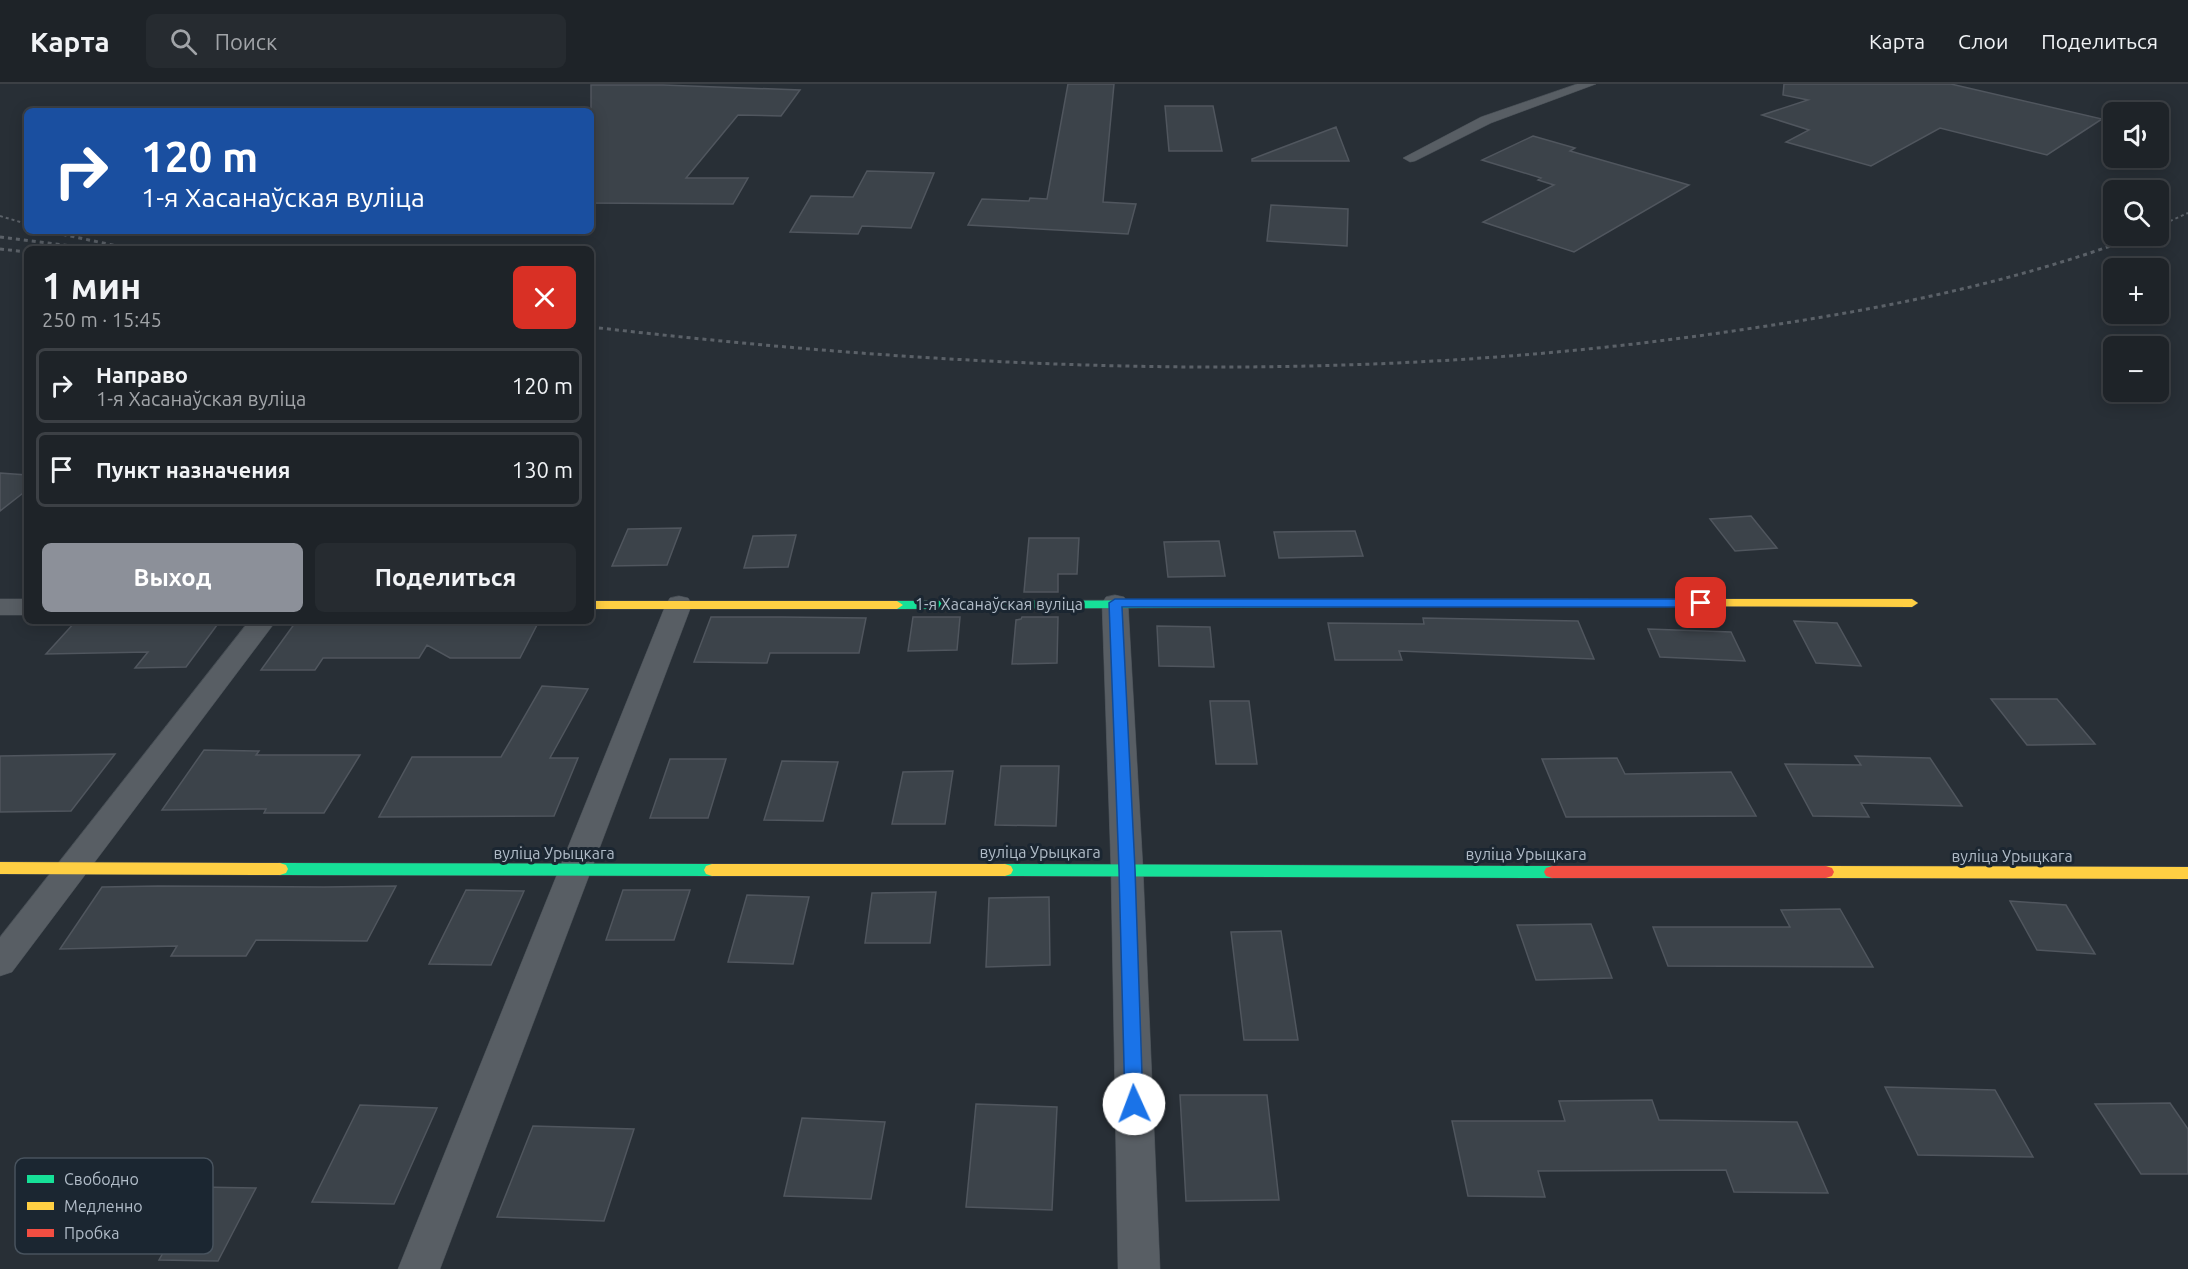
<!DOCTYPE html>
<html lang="ru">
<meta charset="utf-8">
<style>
body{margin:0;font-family:Ubuntu,sans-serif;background:#262b30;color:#f1f3f6;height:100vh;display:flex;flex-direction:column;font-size:22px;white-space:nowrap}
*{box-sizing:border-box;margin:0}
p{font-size:20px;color:#a1a4a8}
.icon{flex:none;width:33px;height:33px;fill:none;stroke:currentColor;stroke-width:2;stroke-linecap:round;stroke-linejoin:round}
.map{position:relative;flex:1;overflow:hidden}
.sheet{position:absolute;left:24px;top:162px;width:570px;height:378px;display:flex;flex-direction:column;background:#1e2328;border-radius:9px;box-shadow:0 3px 15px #0003,0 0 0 2px #3c4045}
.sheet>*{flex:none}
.top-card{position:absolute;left:24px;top:24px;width:570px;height:126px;border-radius:9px;box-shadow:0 3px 15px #0003,0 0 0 2px #3c4045;background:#1a4fa0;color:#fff;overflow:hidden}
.buttons{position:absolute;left:2103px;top:18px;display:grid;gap:12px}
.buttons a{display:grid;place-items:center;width:66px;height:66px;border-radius:9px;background:#1e2328;box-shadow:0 3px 15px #0003,0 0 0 2px #3c4045;font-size:30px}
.pin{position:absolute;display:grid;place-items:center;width:51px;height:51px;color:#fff;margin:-26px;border-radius:12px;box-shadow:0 3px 9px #0006}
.me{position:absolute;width:66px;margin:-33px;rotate:358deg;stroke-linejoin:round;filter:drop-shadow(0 0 4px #0008)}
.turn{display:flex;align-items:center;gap:21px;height:126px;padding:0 18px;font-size:27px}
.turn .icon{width:78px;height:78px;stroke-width:2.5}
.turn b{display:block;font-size:42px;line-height:51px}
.round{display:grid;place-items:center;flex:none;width:63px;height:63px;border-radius:9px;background:#262b30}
.head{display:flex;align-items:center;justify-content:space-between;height:102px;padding:0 18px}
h1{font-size:36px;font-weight:700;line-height:45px}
.action{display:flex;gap:12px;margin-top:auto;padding:12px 18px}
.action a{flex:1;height:69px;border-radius:9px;background:#8c9099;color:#fff;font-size:24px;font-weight:700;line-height:69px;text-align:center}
.action a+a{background:#262b30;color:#f1f3f6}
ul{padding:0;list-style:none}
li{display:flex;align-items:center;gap:18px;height:75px;margin:0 12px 9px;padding:0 6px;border:3px solid #3c4045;border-radius:9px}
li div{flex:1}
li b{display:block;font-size:22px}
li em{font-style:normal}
header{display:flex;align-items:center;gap:36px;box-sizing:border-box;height:84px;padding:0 30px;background:#1e2328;border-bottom:2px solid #3c4045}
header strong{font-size:28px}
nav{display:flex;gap:33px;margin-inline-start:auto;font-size:21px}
.search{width:420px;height:54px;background:#262b30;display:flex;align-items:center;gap:15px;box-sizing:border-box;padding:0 21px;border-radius:9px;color:#a1a4a8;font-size:22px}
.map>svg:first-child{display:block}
.building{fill:#3c434a;stroke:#50565e;stroke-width:1.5}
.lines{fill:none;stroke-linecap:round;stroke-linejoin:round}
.street-casing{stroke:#454c53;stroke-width:1}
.fast-casing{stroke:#454c53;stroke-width:1}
.slow-casing{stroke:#454c53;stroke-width:1}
.jam-casing{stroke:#454c53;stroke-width:1}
.street{fill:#585e64;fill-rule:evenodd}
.fast{fill:#16e098;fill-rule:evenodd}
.slow{fill:#ffcf43;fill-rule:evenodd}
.jam{fill:#f24e42;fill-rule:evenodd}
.rail-far1{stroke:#5b6168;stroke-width:2;stroke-dasharray:3 3;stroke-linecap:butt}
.rail{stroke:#5b6168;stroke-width:3;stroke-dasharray:4 4;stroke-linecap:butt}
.route{fill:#1a73e8;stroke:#114b97;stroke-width:1.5}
.labels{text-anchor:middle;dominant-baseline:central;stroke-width:6;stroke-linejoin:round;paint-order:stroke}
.street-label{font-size:16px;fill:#b1bcc8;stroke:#1b2631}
.key{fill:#1b2631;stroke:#48535e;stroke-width:1.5}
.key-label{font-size:16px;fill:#b1bcc8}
</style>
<header>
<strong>Карта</strong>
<div class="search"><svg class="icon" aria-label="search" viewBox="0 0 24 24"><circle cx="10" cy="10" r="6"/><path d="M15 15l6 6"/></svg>Поиск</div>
<nav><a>Карта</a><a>Слои</a><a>Поделиться</a></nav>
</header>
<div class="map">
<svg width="2188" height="1185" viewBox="0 0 2188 1185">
<rect width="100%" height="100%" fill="#282f36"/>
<path class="building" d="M1068,0H1114L1103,118L1136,120L1128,150L968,141L982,115L1029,117L1030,114L1047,115Z
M1784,0H1951L2102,35L2047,71L1940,44L1871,82L1786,58L1809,46L1762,31L1808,16L1783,11Z
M591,1H663L800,6L781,32L738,31L686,94H748L733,120L591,119Z
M1165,22H1213L1222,67H1169Z
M1336,43L1349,77H1252V75Z
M1533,52L1575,64L1570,67L1689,101L1574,168L1483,138L1554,101L1538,96L1541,94L1482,76Z
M867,87L934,89L911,144L862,142L858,150L790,148L811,112L853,113Z
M1271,121L1348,125L1347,162L1267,157Z
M0,389L27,391V406L0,427Z
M1751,432L1777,464L1735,467L1710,435Z
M681,444L667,481L612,482L628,445Z
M1355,447L1363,472L1279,474L1274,448Z
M796,451L788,483L744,484L753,452Z
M1029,454H1079L1077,490H1058V508H1024Z
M1219,457L1225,492L1168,493L1164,458Z
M711,533H781L866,534L859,569H770L767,579L694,578Z
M913,533H960L957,566L908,567Z
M1022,533H1058L1057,579L1012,580L1016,536L1021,535Z
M1423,534L1578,537L1594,575L1399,567L1402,576H1335L1328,539L1424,540Z
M76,537H128L126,540L220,537L186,583L135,584L148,568L46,570Z
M393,537L441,539H538L520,574H450L427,561L419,574H323L315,586H261L295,539Z
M1794,537L1837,539L1861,582L1816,579Z
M1157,542L1210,543L1214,583L1159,582Z
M1648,545L1731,548L1745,577L1660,573Z
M542,602L588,605L550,674H578L554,732L379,733L412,673H501Z
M1991,615H2057L2095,660L2027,661Z
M1210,617H1249L1257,680H1216Z
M204,666L259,667L256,671H360L324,729H264L266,725L162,726Z
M115,670L71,727L0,728V672Z
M1855,672L1930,674L1962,722L1861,719L1869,733L1813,732L1785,680L1861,681Z
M1617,674L1625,690L1731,688L1756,732L1566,733L1542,675Z
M670,675H726L708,734H650Z
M782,677L838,678L823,737L764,736Z
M1001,682H1059L1056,742L995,741Z
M953,687L945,740H892L903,688Z
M158,802L324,803L396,802L367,857L256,856L246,872H171L177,862L60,865L102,803Z
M466,806L524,807L491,881L429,880Z
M623,806H690L674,856H606Z
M936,808L930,859H865L872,809Z
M747,811L809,813L793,880L728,878Z
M1049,813L1050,881L986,883L989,814Z
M2010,817L2066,821L2095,870L2037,866Z
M1840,825L1873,883L1668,882L1653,843H1790L1781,826Z
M1591,840L1612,894L1536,896L1517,841Z
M1281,847L1298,956H1244L1231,848Z
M1885,1003L1995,1006L2033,1073L1918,1071Z
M1180,1011H1267L1279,1116L1186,1117Z
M1652,1016L1659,1036L1797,1038L1828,1109L1734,1108L1726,1086L1538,1087L1545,1113L1468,1112L1452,1037H1565L1559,1017Z
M2170,1019L2188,1045V1090H2141L2095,1020Z
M976,1020L1057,1023L1052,1126L966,1123Z
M360,1021L437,1024L394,1120L312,1118Z
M802,1034L885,1038L871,1115L784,1112Z
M533,1042L634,1045L604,1137L497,1133Z
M200,1103L256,1104L218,1177L159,1176Z"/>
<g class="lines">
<g class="street-casing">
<path id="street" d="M1577,0H1596L1491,39L1415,77L1410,78L1403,74L1481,33Z
M1115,511L1124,513L1128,519L1143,785L1160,1185H1118L1111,785L1102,519L1106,513Z
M679,512L688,514L692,520L440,1185H398L666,520L670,514Z
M0,515H27V531H0Z
M249,537H276L12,888L0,892V853Z"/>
</g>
<g class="fast-casing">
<path id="fast" d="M1588,515L1594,519L1592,522L897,525L891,521L897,517Z
M280,779L712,780L718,782L720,786L718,790L712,792L280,791L274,789L272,785L274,781Z
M1005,780L1552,782L1558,784L1560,788L1558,792L1552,794L1005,792L999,790L997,786L999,782Z"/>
</g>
<g class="slow-casing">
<path id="slow" d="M1588,515H1912L1918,519L1912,523L1584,522L1582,519Z
M591,517H897L903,521L897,525H591Z
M0,778L280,779L286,781L288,785L286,789L280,791L0,790Z
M712,780H1005L1011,782L1013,786L1011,790L1005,792H712L706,790L704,786L706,782Z
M1826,782L2188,783V795L1826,794L1820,792L1818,788L1820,784Z"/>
</g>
<g class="jam-casing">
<path id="jam" d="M1552,782H1826L1832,784L1834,788L1832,792L1826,794H1552L1546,792L1544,788L1546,784Z"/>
</g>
<use href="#street" class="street"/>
<use href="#fast" class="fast"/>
<use href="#slow" class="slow"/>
<use href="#jam" class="jam"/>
<path class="rail-far1" d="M0,132L27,140
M2159,142L2188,129"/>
<path class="rail" d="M2158,143L2163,141
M47,147L131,165
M0,153L94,165
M0,165L27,168
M591,243C971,287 1346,303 1726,248C1866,228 2005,202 2138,152"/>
</g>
<path class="route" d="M1115,515H1701L1707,519L1701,523H1122L1135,785L1143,1020L1141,1027L1134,1029L1127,1027L1125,1020L1119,785L1109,519Z"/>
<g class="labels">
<g class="street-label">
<text x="999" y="520">1-я Хасанаўская вуліца</text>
<text x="1040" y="768">вуліца Урыцкага</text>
<text x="554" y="769">вуліца Урыцкага</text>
<text x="1526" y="770">вуліца Урыцкага</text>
<text x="2012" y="772">вуліца Урыцкага</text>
</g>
</g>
<rect x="15" y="1074" width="198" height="96" rx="9" class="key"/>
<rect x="27" y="1091" width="27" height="8" fill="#16e098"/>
<rect x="27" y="1118" width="27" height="8" fill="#ffcf43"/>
<rect x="27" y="1145" width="27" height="8" fill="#f24e42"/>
<g class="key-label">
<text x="64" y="1101">Свободно</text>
<text x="64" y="1128">Медленно</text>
<text x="64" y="1155">Пробка</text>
</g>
</svg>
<div class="buttons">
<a><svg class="icon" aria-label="sound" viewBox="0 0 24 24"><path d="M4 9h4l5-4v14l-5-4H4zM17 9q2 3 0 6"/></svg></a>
<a><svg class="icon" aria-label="search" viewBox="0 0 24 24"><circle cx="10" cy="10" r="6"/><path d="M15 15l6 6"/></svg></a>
<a>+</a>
<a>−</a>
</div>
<div class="pin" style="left:1701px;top:519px;background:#d93025"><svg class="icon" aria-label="arrive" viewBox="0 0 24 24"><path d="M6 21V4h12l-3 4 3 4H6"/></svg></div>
<svg class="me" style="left:1134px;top:1020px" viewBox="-20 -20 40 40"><circle r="19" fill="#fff"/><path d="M0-13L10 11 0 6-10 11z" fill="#1a73e8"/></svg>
<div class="top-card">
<div class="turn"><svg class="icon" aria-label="right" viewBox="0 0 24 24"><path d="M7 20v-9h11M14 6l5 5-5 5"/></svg><div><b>120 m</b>1-я Хасанаўская вуліца</div></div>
</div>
<section class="sheet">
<div class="head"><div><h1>1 мин</h1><p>250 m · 15:45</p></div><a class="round" style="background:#d93025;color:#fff"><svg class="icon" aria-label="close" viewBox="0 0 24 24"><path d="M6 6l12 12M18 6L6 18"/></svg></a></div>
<ul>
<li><svg class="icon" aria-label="right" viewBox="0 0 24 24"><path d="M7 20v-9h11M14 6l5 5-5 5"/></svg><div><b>Направо</b><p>1-я Хасанаўская вуліца</p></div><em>120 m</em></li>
<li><svg class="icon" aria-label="arrive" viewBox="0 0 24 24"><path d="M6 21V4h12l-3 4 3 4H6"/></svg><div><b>Пункт назначения</b></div><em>130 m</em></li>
</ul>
<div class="action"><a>Выход</a><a>Поделиться</a></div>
</section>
</div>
